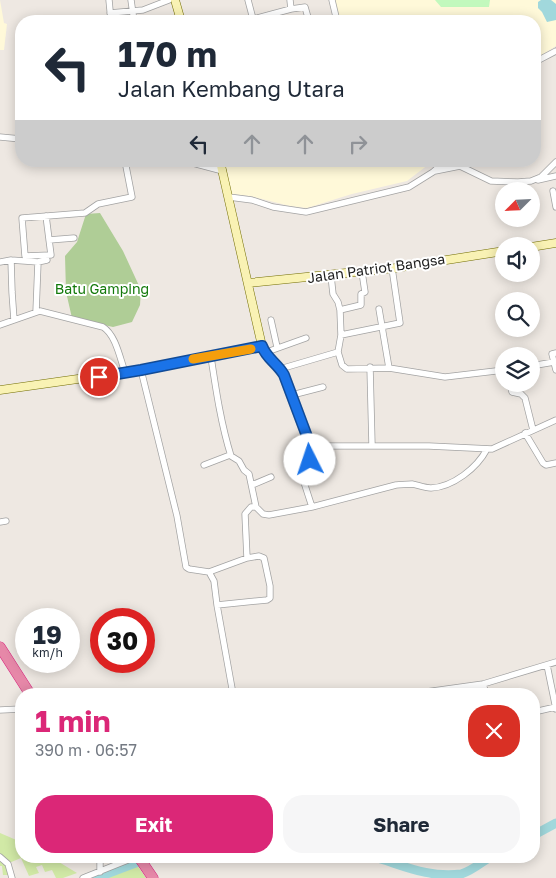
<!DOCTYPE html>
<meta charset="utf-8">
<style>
body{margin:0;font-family:"Golos Text",sans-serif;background:#f6f6f7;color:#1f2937;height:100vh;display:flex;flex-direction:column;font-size:19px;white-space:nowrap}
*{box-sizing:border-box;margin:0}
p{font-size:16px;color:#747a83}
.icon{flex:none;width:28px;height:28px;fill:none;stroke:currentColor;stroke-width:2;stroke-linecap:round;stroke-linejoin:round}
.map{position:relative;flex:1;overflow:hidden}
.details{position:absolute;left:15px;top:688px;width:525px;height:175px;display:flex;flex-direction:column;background:#fff;border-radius:20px;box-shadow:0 2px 12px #0003}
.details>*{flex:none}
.banner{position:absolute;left:15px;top:15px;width:526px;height:152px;border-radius:20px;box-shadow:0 2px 12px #0003;background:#fff;color:#1f2937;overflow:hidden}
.needle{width:32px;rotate:246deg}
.buttons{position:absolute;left:495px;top:182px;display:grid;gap:10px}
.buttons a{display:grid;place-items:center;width:45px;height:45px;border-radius:50%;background:#fff;box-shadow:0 2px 12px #0003;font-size:25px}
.speed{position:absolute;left:15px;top:608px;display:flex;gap:10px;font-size:25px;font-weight:700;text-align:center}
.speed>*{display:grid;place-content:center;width:65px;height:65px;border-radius:50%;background:#fff;box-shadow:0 2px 12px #0003;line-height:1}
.speed small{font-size:12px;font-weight:400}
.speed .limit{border:8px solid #d22;background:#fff;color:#111}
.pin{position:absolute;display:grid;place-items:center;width:42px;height:42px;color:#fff;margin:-21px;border:2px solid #fff;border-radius:50%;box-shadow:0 1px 5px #0007}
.me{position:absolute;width:55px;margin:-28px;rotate:356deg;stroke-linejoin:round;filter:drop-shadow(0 0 4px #0008)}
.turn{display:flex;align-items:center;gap:18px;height:105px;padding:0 20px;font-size:22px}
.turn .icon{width:65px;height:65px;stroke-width:2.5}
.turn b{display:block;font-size:35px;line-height:42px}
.lanes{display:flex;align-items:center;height:48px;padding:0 20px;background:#0003;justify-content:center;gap:25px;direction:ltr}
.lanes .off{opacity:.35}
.round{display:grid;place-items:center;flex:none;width:52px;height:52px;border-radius:20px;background:#f6f6f7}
.summary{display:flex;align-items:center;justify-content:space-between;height:85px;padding:0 20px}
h1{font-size:30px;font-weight:700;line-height:38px;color:#db2777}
.button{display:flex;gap:10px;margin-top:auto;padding:10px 20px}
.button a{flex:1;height:58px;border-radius:20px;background:#db2777;color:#fff;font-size:20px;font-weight:700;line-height:58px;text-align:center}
.button a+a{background:#f6f6f7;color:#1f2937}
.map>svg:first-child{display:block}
.education{fill:#fff9d9}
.grass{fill:#d1e9a6}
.forest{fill:#afcd96}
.park{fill:#c2f9bd}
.pitch{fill:#7edeaa}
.parking{fill:#dcdcdc}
.water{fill:#a1d8dc}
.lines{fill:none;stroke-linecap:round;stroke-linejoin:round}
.river{stroke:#a1d8dc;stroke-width:9}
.street-casing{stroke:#a3a3a3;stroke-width:7}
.secondary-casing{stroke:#726d04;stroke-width:9}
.highway-casing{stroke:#d7237d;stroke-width:11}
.street{stroke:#fff;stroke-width:5.5}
.secondary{stroke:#f9f2b4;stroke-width:8}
.highway{stroke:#e688a8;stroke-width:10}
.route-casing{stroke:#114b97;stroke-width:12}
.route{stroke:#1a73e8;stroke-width:9}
.slow{stroke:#f59e0b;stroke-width:9}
.labels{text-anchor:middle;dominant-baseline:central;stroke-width:4;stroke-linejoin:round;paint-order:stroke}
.street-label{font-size:14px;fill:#1c1c1c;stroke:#fff}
.park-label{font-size:14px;fill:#13790b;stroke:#fff}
</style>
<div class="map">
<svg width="556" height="878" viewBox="0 0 556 878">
<rect width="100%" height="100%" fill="#eee8e2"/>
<path class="education" d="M0,0L4,23L7,24L4,50H0Z
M334,0H556V46L535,59V21H339Z
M222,161H433L407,181L352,194L307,208L290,206L250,196L231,194Z"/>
<path class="grass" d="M0,833L21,842V856H49L77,873L63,878H56L52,870L45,872L42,865L36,867L39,873L29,876L21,858L9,863L10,875H3L2,866H0Z
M137,865L146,878H102Z"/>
<path class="forest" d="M100,213L123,251L141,290L140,305L132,322L113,327L72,318L66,292L65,256L77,242L86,214Z"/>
<path class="park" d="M435,0H490L489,7H441Z"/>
<path class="pitch" d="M272,161H329L328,165Z"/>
<path class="parking" d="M438,15L479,17V21H438Z"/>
<path class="water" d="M541,0H551L556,4V20L547,22L542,12L538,8V2Z"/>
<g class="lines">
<path class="river" d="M534,835L556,823
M371,856C403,865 426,878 461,874C472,871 483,861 492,856
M96,878L154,856"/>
<g class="street-casing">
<path id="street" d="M109,0L111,21
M131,0L134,21
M248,0L253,19
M290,0L291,9
M332,0L337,21
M110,13L143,10L169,0
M246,21L291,9L305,7L309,21
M535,62L556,51
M0,137L21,139
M185,161L223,171
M435,171L460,166L491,181L518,182L531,181L541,177L556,162
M538,180L556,176
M553,191L556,207
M229,197L252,200L273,207L306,212L409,187L433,172L445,161
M46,216L51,255L25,256L22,218L85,213L98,204L132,197L125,161
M49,240L74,238
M11,260L38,262L47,260
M0,262L11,260L12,292L14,320
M331,276L333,294L338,302L340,310L341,335L338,352
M379,309L389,368
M340,310L361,305V294L365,292L362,272
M36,312L38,262
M271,320L277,347
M0,325L40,311L103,327C116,335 120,359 125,372
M341,335L400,323L392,268
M262,346C266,359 278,364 284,375L308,439L313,444L319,446H429L492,449L556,420
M264,353L306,338
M556,353L552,354L556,370
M211,357C216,390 221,424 231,456L239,461L244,470L249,474L256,507
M531,366L554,362
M370,367L372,445
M280,369L338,352L342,365L347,369L389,368L445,377L504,370
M141,370L177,516L186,567L189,569L209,572L214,581L217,605L233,694
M510,384L512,392L521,394L525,398L533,430
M292,395L323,387
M525,433L543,463L546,465L556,463
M204,465L230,455
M252,485L271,477
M312,507L300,470L301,467L311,459L313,444
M0,522L6,521
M209,572L247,558L245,514L251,507H256L263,514L269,515L312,507L396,485C401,485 406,484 412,484C418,485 424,488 431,488C453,487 477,468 487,449
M217,605L267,600L270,598V586L264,558L259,556L247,558
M547,665L556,709
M483,684L486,694
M411,694L483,684L556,662
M0,710L21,709
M534,712L556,707
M100,856V872
M0,857L8,864L12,878
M83,878L138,856"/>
</g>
<g class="secondary-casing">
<path id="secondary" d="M175,0L181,21
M531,247L556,243
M248,283L395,268L504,251
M0,390L141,370L262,346L220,161"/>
</g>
<g class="highway-casing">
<path id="highway" d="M0,647L30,694
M138,856L153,878"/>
</g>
<use href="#street" class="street"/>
<use href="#secondary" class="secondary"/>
<use href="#highway" class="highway"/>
</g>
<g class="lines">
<g class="route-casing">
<path id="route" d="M99,377L141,370L262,346C266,358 278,364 284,375L308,439L313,444L312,456L310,460"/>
</g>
<use href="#route" class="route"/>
<path class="slow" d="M193,359L251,349"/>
</g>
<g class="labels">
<g class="street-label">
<text transform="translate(376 268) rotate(-8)">Jalan Patriot Bangsa</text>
</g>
<g class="park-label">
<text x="102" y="288">Batu Gamping</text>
</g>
</g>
</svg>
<div class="buttons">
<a><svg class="needle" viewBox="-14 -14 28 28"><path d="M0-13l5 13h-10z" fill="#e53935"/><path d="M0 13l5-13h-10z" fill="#747a83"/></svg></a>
<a><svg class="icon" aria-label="sound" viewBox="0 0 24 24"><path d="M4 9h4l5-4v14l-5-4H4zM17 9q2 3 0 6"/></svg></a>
<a><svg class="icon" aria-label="search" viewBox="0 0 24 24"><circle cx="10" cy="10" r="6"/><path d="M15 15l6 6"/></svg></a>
<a><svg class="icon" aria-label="layers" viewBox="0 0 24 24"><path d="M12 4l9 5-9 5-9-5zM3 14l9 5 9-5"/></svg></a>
</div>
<div class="speed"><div>19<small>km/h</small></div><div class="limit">30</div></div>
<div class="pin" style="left:99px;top:377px;background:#d93025"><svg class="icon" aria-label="arrive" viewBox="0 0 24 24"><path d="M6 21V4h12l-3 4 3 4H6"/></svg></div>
<svg class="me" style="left:310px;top:460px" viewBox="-20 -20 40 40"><circle r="19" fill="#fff"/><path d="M0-13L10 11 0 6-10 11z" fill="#1a73e8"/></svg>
<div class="banner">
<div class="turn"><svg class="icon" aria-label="left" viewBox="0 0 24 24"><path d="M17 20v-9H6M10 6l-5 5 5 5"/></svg><div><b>170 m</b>Jalan Kembang Utara</div></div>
<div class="lanes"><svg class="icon" aria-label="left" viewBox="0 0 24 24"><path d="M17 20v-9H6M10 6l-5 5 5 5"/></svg><svg class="icon off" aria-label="ahead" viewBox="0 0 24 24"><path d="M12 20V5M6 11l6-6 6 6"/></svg><svg class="icon off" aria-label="ahead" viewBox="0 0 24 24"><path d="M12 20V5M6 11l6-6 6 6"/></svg><svg class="icon off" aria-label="right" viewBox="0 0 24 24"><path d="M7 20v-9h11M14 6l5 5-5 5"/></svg></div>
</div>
<section class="details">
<div class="summary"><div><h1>1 min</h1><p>390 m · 06:57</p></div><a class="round" style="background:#d93025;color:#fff"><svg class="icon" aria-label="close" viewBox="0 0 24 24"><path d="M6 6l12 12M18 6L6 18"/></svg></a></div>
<div class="button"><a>Exit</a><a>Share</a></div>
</section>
</div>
